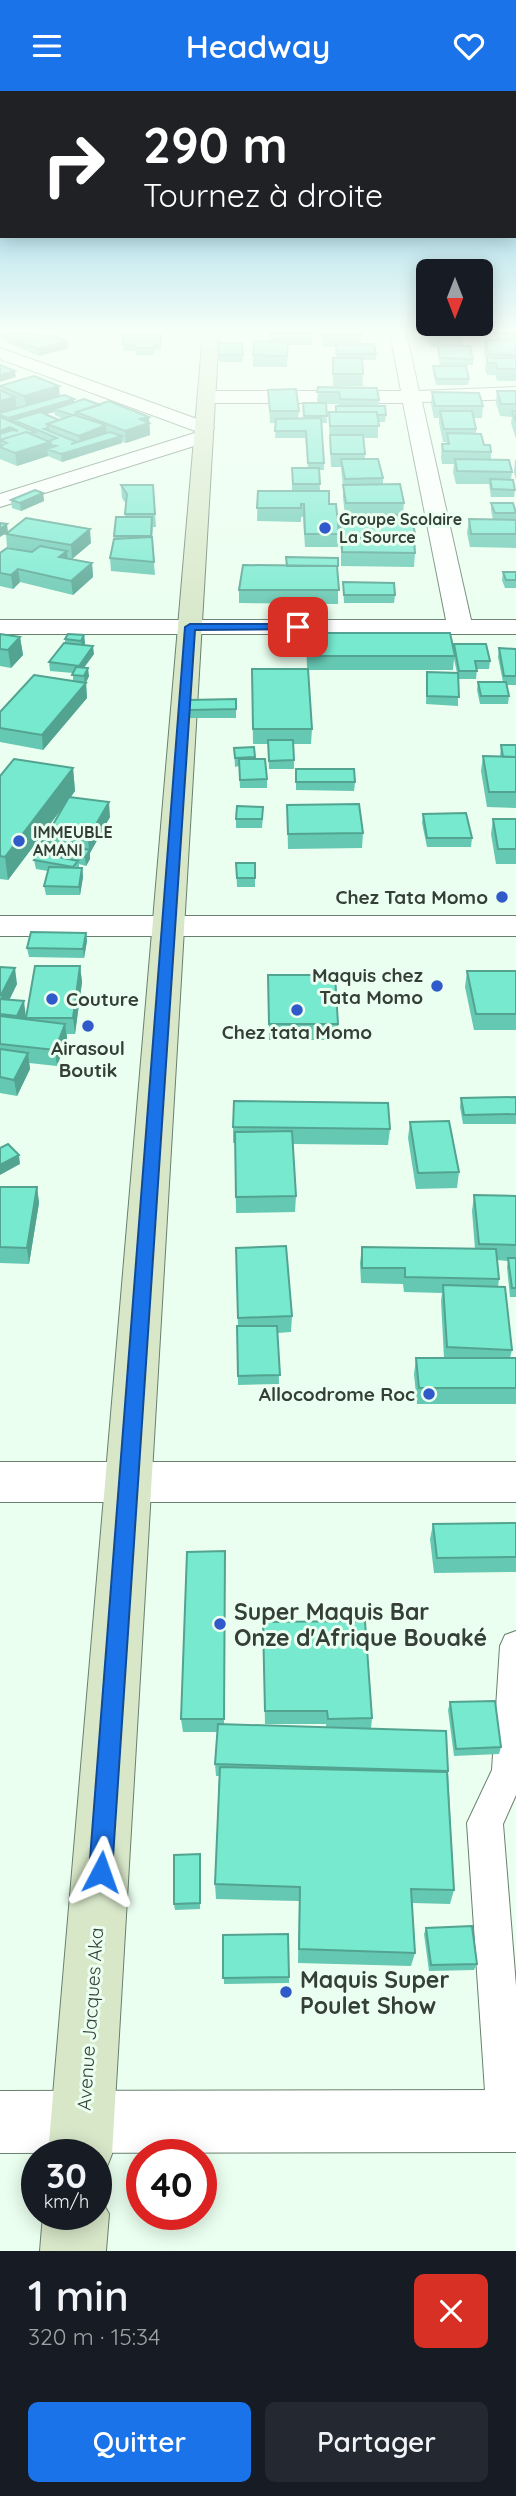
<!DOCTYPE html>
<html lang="fr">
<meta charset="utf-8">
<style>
body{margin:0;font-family:Quicksand,sans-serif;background:#242831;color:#f1f3f6;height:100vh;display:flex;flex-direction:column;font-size:26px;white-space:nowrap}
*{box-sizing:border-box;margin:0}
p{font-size:23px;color:#9ea1a6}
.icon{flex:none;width:38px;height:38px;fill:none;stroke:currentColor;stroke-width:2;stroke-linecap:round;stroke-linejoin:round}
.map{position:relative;height:2160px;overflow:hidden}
.details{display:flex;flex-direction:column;background:#171b24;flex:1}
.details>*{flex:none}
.top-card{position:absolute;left:0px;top:0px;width:516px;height:147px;box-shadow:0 4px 18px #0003;background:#202124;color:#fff;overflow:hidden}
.needle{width:46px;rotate:180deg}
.fabs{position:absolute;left:416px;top:168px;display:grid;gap:14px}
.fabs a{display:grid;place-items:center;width:77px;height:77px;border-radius:10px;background:#171b24;box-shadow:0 4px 18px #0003;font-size:35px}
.speed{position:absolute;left:21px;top:2048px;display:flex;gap:14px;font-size:35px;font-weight:700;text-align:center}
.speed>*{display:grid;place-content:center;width:91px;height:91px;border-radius:50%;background:#171b24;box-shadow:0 4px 18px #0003;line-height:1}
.speed small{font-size:18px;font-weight:400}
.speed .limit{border:10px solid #d22;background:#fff;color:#111}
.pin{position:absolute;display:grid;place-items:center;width:60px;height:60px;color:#fff;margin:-30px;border-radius:14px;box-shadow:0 4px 10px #0006}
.me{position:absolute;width:77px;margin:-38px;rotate:4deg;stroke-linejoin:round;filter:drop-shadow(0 0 5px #0008)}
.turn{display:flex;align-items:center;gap:24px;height:147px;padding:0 28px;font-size:32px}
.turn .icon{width:91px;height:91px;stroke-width:2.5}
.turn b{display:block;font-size:49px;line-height:60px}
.round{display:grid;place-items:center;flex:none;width:74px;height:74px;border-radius:10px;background:#242831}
.summary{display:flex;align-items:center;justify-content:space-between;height:119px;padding:0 28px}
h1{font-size:42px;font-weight:600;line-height:52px}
.action{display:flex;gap:14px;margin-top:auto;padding:14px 28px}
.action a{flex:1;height:80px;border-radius:10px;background:#1a73e8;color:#fff;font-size:28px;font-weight:600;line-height:80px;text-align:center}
.action a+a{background:#242831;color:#f1f3f6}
header{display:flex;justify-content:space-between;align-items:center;height:91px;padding:0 28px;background:#1a73e8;color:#fff;font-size:32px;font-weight:600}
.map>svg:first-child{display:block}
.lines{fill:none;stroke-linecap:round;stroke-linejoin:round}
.lane-casing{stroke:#69806f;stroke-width:2}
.street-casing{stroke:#69806f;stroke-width:2}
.secondary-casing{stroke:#69806f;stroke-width:2}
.lane{fill:#fff;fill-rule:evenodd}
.street{fill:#fff;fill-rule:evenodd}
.secondary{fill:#d7e7c8;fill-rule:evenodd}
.wall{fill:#65c8b2;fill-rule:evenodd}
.shaded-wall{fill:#53a391}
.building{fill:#76e9cf;stroke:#53a391;stroke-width:2}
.route{fill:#1a73e8;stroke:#114b97;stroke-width:2}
.poi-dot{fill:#3059c9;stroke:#eaffef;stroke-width:2.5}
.labels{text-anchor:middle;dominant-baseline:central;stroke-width:6;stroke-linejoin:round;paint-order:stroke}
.far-poi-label{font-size:16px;font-weight:bold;fill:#353f38;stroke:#eaffef;text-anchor:start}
.poi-label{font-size:19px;font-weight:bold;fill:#353f38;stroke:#eaffef;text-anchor:end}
.street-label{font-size:19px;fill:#353f38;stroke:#eaffef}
.near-poi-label{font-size:23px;font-weight:bold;fill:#353f38;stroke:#eaffef;text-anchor:start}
</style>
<header><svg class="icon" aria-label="menu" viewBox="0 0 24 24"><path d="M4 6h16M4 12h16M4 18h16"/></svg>Headway<svg class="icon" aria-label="heart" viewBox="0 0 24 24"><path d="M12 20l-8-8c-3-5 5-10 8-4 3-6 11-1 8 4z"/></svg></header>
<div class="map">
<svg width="516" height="2160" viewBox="0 0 516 2160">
<rect width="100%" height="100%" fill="#eaffef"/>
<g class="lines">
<g class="lane-casing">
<path id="lane" d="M516,1540V1704L503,1733L516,1895V2046L507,2050L493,2044L487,2030L467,1732L492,1679L500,1555L505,1544Z"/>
</g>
<g class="street-casing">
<path id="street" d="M390,242H406L419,300L516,296V308L422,311L471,529H516V543H0V529H446L403,312H206L197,306L206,300H401Z
M0,257L211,333L214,337L209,342L213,346L210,350L0,416V403L198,341L0,268Z
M0,825H516V845H0Z
M0,1371H516V1411H0Z
M516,1999V2061L0,2062V2000Z"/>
</g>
<g class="secondary-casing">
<path id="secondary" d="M203,242H219L112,2063L103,2086L96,2088V2063H48Z
M96,2099L109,2123L106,2160H40L43,2123H96Z"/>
</g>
<use href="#lane" class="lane"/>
<use href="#street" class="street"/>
<use href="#secondary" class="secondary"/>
</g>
<path class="wall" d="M131,242H161V259H155L154,264H136V260H123V253L131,244Z
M270,242H312V254H288L287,276H253V264L270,250Z
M320,242H360L361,253L376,263V269H362L363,295H333V267H336L335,256H323Z
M427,242H462V255L473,268V274H440L437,262V256H430Z
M494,242H516V290H497L495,284H487L485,279L486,270L484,261L485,249H496Z
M2,244L43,248L69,257L39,265L3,250Z
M218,252H242L243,271H219Z
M433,275L469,288L468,294H436L433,281Z
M0,295L60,305L74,311L100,314L149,326L150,344L126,352L122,351V352L62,371L48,365L17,375L0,368ZM54,321L55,324L63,328L59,329L46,323Z
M318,296L379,309L378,315L386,324L385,331H378V347H364L365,368L383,387V393L404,412L403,424L416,447L414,476L341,475V460L339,445L338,456H305L303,426H301V431L257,430L258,400H292V377H308L305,347H275L276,332H270L268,299L299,320L298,328L304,327L303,312H317ZM326,313H338L339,315H336V321H329V333L331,376H341L343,396V407L345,424H339L338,433L329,413L320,400L319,379H324V372L322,332H327Z
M497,300H516V348L511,332L512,326L500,325L496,312Z
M432,301L483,315L482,327H473L476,338V343L484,354L491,361V368L512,381L511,389L515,399L514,406H491L489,393H456L453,381L454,373H442L441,366L442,353H446V351H443L439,332V327H434L431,313Z
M515,369H516V389L514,381Z
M121,394H153L156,436H153L152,451L155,484L111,480L110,467L114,448L116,426H125L126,413L122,407Z
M43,402L44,410L21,420L12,417L11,409Z
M491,412L516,420V457L470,456L467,442L469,428L493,429L491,419Z
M6,443L91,452L72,468L67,467L92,472L93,486L73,504L20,491L13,498L0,495V462L33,461L7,456Z
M338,475V513L239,512V499Z
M503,481H516V497H505L502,489Z
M343,491L395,504L394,512H344Z
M306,542L453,557L454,553L490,570L489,578H477L476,588H458V615L426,613L427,581L457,582L454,568L453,579H308L312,638L311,653H294V678H269L268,653H253L252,578H307Z
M0,543L20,546L23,564L11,577L0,575Z
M84,544L85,553L84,554L94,563L84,577L89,585L86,592L87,607L43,659L0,651V621L73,590V582L50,580L49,571L65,552V548Z
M499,557L516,558V594H507L509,605L508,613H480L477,599L478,591H503L498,566Z
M236,608V627H189V609Z
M501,654H516V717L487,716L481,680L483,665L500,666Z
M254,656L255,668L267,688V697H240L239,675L235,676L234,657Z
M73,677L75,700L71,706L110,726L90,762V768L86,775L79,773V777H82L83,786L80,804H46L44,795L48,780L36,778L34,769L38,764L37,757L49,751L48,742L63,716L8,789L0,788V685Z
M296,678L355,691L354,700L296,699Z
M287,714L363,742L362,757L288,758Z
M423,723L472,747L471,756H427L422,732Z
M263,724L262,737H236V728Z
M493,728H516V773H496L491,743Z
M236,772H255V796H237Z
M86,842L87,850L84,867L29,866L27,857Z
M80,875L82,891L75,943H67V948L57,975L29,972L30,978L17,1005L0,1002V876L17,893L9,909L26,926Z
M467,880H516V939H474L465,896Z
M268,884L338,933V949H269Z
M516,1006V1033H463L460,1016L461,1007Z
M410,1031L459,1081L457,1097L416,1098L408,1047Z
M233,1036L390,1038L388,1054L293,1053L296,1105L295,1121L236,1122L235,1052H233Z
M0,1096H37L39,1112L29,1173L0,1172Z
M474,1104L516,1105V1206H510L507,1176L508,1170L497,1169L499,1188L498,1196L512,1259L510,1267H516V1313H417L414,1283L416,1267H444L441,1210L442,1202L404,1201L403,1193L361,1192L360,1172L362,1156L475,1158L472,1120Z
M236,1157L292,1225L291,1241L278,1242L279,1293L238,1294L237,1235H238Z
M516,1432V1481L434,1482L430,1448L433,1433Z
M225,1474L224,1633L326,1636V1633H265L263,1545L372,1627L371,1637L448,1680L454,1799L450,1813L412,1812L415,1862L411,1875L298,1872L299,1810L216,1808L215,1793L219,1685H216L215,1673L217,1641H183L181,1628Z
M450,1611L501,1656L499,1663L454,1665L448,1619Z
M201,1770L200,1818L175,1819L174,1813Z
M426,1837L477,1873L474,1879L429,1880L424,1843Z
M223,1844L289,1886V1892L224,1893Z"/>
<path class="shaded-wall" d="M68,250L69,257L39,265V258Z
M15,280L16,286L0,291V284Z
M59,295L60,307L26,317L24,305Z
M15,306L17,318L0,322V310Z
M74,308V315L54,318V321L18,331L13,329L14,333L8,334V327Z
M149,326L150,344L126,352L125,340L140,328Z
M106,334L107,347L80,357L79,345Z
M10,336V344L0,347V340Z
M122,345V352L62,371L61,363Z
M50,351L51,360L47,358L48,365L17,375L15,362Z
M43,402L44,410L21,420L20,412Z
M7,433L8,441L0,446V438Z
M90,438L91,452L72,468L71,454Z
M67,460L68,473L59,466Z
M92,472L93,486L73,504L71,490Z
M18,478L20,491L13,498L11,484Z
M84,544L85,553L82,558L81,550Z
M20,546L23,564L11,577L8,559Z
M93,555L94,563L79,583V575Z
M88,577L89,585L85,593L84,585Z
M86,592L87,607L43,659L42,644Z
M73,677L75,700L8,789L5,766Z
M109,711L110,726L90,762V768L86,775L85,766L89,759L88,747Z
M82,777L83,786L80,804L79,796Z
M86,842L87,850L84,867L83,858Z
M80,875L82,891L75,943L73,927Z
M15,877L17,893L4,920L1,904Z
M24,910L26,926L20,941L17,925Z
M65,933L67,948L57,975L55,959Z
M28,962L30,978L17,1005L14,989Z
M19,1064L20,1073L0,1084V1074Z
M37,1096L39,1112L29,1173L27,1157Z"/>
<path class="building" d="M9,242H34L42,245L43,248L54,245L68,250L39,258L2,244Z
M270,242H312V243H271Z
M322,242H360L361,244L323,245Z
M430,242H462L463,245H431Z
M496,242H516V243H497Z
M161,243V253H155L154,257H136V253H123V244Z
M485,249H516V264L489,263Z
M254,250H288L287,265L253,264Z
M218,252H242L243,264H219Z
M336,253H374L376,263H337Z
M438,255H470L473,268L440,267Z
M333,267H362L363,283H333Z
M487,267H516V278H498L496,272H488Z
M0,274L15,280L0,284Z
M433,275H466L469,288H436Z
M34,285L59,295L24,305L0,295Z
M318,296L377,297L379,309L340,308L339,301H317Z
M296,298L299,320H270L268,299Z
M0,299L15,306L0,310Z
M497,300H516V313H501Z
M432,301L479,302L483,315H435Z
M64,304L74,308L8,327L0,324V322Z
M84,308L100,314L76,321V324H72L54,318Z
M109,310L149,326L140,328L149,332L125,340L76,321Z
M303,312H326L327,325H304Z
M336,315H385L386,324H377V321H336Z
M440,320H472L476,338H444Z
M512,320H516V331Z
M40,321L59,329L47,333L48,337L44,338L77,351L71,353L110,341L122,345L61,363L47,358L56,355L51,354L50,351L49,350L57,347L13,329Z
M329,321H377L379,335H330Z
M74,324L106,334L79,345L47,333Z
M0,326L35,341L30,342L26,341L0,349V353V343L12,339L18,340L10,336L0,340Z
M321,327L324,372H308L306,340H275L276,328Z
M26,341L50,351L15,362L0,356V355L7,352L0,349Z
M447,342L481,343L484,354H490L491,361L443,360L442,353H449Z
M330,344H363L365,363H331Z
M341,368H378L383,387L345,388Z
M455,368L509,369L512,381L457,380Z
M292,377H319L320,393H293Z
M490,388L513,389L515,399L492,398Z
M400,393L404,412H346L343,394Z
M121,394H153L155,423H125L127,403Z
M35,399L43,402L20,412L11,409Z
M258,400H329V413H336L339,443H305L304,413H301V417H257Z
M491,412H513L516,422H495Z
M339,424H411L416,447H342Z
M116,426H152L151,445H114Z
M26,427L90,438L71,454L6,443Z
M469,428L516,429V443H471Z
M0,432L7,433L0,438Z
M152,446L154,471L110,467L114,448Z
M342,449L414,450L415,462L342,461Z
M40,455L67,460L59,466L92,472L71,490L18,478L11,484L0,482V462L7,457L32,461Z
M286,466L338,467V475H287Z
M243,474L337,475L339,499H239Z
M503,481H516V489H506Z
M343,491L394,492L395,504H344Z
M306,542H450L455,565H307Z
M0,543L20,546L8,559L0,558Z
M68,543L84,544L81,550L65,548Z
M64,552L93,555L79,575L49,571Z
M454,553H486L490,570H475L477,580H459Z
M499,557L516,558V585H504Z
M76,576L88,577L84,585L72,584Z
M252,578H308L312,638H253Z
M427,581L458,582L459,606L427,605Z
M34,584L86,592L42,644L0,637V621Z
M478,591H506L509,605H481Z
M236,608V618L189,619V609Z
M268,649H293L294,669L269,670Z
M501,654H516V666H503Z
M254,656L255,666L235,667L234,657Z
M483,665L516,666V701H489Z
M14,668L73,677L5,766L0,765V685Z
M239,668H265L267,688L240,689Z
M296,678H354L355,691H296Z
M69,706L109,711L88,747L48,742Z
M359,713L363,742L288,743L287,714Z
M237,715L263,716L262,728H236Z
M466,722L472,747H427L423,723Z
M493,728H516V758H498Z
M42,750L90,759L85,766L37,757Z
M39,762L78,770L73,776L34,769Z
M236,772H255V787H237Z
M49,776L82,777L79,796L44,795Z
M31,841L86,842L83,858L27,857Z
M35,875H80L73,927H26Z
M0,876L15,877L1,904H0Z
M467,880H516V923H476Z
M268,884H335L338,933H269Z
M0,908L24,910L17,925L0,923Z
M0,925L65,933L55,959L0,953Z
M0,958L28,962L14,989L0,986Z
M516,1006V1023L464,1024L461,1007Z
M234,1010L388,1012L390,1038L233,1036Z
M449,1030L459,1081L418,1082L410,1031Z
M292,1040L296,1105L236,1106L235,1041Z
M8,1053L19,1064L0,1074V1057Z
M0,1096H37L27,1157L0,1156Z
M474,1104L516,1105V1154L479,1153Z
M286,1155L292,1225L238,1227L236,1157Z
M362,1156L496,1158L499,1188L405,1186V1177H362Z
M508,1167H516V1197H512Z
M443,1194L505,1196L512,1259L447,1256Z
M237,1235H277L280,1284L238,1285Z
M416,1267H516V1297H419Z
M516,1432V1466L437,1467L433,1433Z
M225,1460L224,1628H181L187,1461Z
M365,1530L372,1627L328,1628L327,1620H265L263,1531Z
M495,1610L501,1656L456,1658L450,1611Z
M218,1633L446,1640L448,1680L215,1673Z
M220,1676L447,1681L454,1799L411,1798L415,1862L299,1858L300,1796L215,1793Z
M200,1763V1812L174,1813V1764Z
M472,1835L477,1873L431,1874L426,1837Z
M288,1843L289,1886L223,1887V1844Z"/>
<linearGradient id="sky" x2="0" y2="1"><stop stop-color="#69bfe0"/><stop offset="0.44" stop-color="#f6fff8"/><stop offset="1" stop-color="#f6fff8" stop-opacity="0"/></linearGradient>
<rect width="516" height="544" fill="url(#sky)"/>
<path class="route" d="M298,533L303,536L301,538L195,539L112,1781L109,1789L101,1792L92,1789L89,1781L185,536L190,533Z"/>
<g class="poi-dot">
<circle cx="325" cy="437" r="7"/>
<circle cx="19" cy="750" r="7"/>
<circle cx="502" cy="806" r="7"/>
<circle cx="437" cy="895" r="7"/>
<circle cx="52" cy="908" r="7"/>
<circle cx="297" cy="919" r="7"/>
<circle cx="88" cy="935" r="7"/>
<circle cx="429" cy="1303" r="7"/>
<circle cx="220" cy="1533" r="7"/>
<circle cx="286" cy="1901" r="7"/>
</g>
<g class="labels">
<g class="far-poi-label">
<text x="339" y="428">Groupe Scolaire<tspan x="339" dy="18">La Source</tspan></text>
<text x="33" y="741">IMMEUBLE<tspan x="33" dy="18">AMANI</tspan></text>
</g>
<g class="poi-label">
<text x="488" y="806">Chez Tata Momo</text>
<text x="423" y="884">Maquis chez<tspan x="423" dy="22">Tata Momo</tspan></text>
<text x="66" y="908" text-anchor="start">Couture</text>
<text x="297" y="941" text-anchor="middle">Chez tata Momo</text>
<text x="88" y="957" text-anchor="middle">Airasoul<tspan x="88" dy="22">Boutik</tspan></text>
<text x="415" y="1303">Allocodrome Roc</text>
</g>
<g class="street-label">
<text transform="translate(90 1928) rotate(-86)">Avenue Jacques Aka</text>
</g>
<g class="near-poi-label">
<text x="234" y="1520">Super Maquis Bar<tspan x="234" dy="26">Onze d'Afrique Bouaké</tspan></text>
<text x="300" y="1888">Maquis Super<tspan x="300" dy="26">Poulet Show</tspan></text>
</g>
</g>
</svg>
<div class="fabs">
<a><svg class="needle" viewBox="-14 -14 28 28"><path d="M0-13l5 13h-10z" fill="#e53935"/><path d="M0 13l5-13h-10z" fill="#9ea1a6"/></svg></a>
</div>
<div class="speed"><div>30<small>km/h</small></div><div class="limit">40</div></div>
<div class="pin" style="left:298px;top:536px;background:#d93025"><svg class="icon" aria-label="arrive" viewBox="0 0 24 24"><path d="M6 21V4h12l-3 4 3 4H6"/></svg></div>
<svg class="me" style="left:101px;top:1781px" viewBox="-20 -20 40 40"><path d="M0-17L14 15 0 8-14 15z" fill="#1a73e8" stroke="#fff" stroke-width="4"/></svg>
<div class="top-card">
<div class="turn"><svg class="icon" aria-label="right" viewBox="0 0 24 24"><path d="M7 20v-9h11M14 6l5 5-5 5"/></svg><div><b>290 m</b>Tournez à droite</div></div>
</div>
</div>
<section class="details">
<div class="summary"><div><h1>1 min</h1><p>320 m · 15:34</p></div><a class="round" style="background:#d93025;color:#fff"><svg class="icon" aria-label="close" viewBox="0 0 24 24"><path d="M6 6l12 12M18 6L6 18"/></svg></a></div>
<div class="action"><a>Quitter</a><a>Partager</a></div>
</section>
